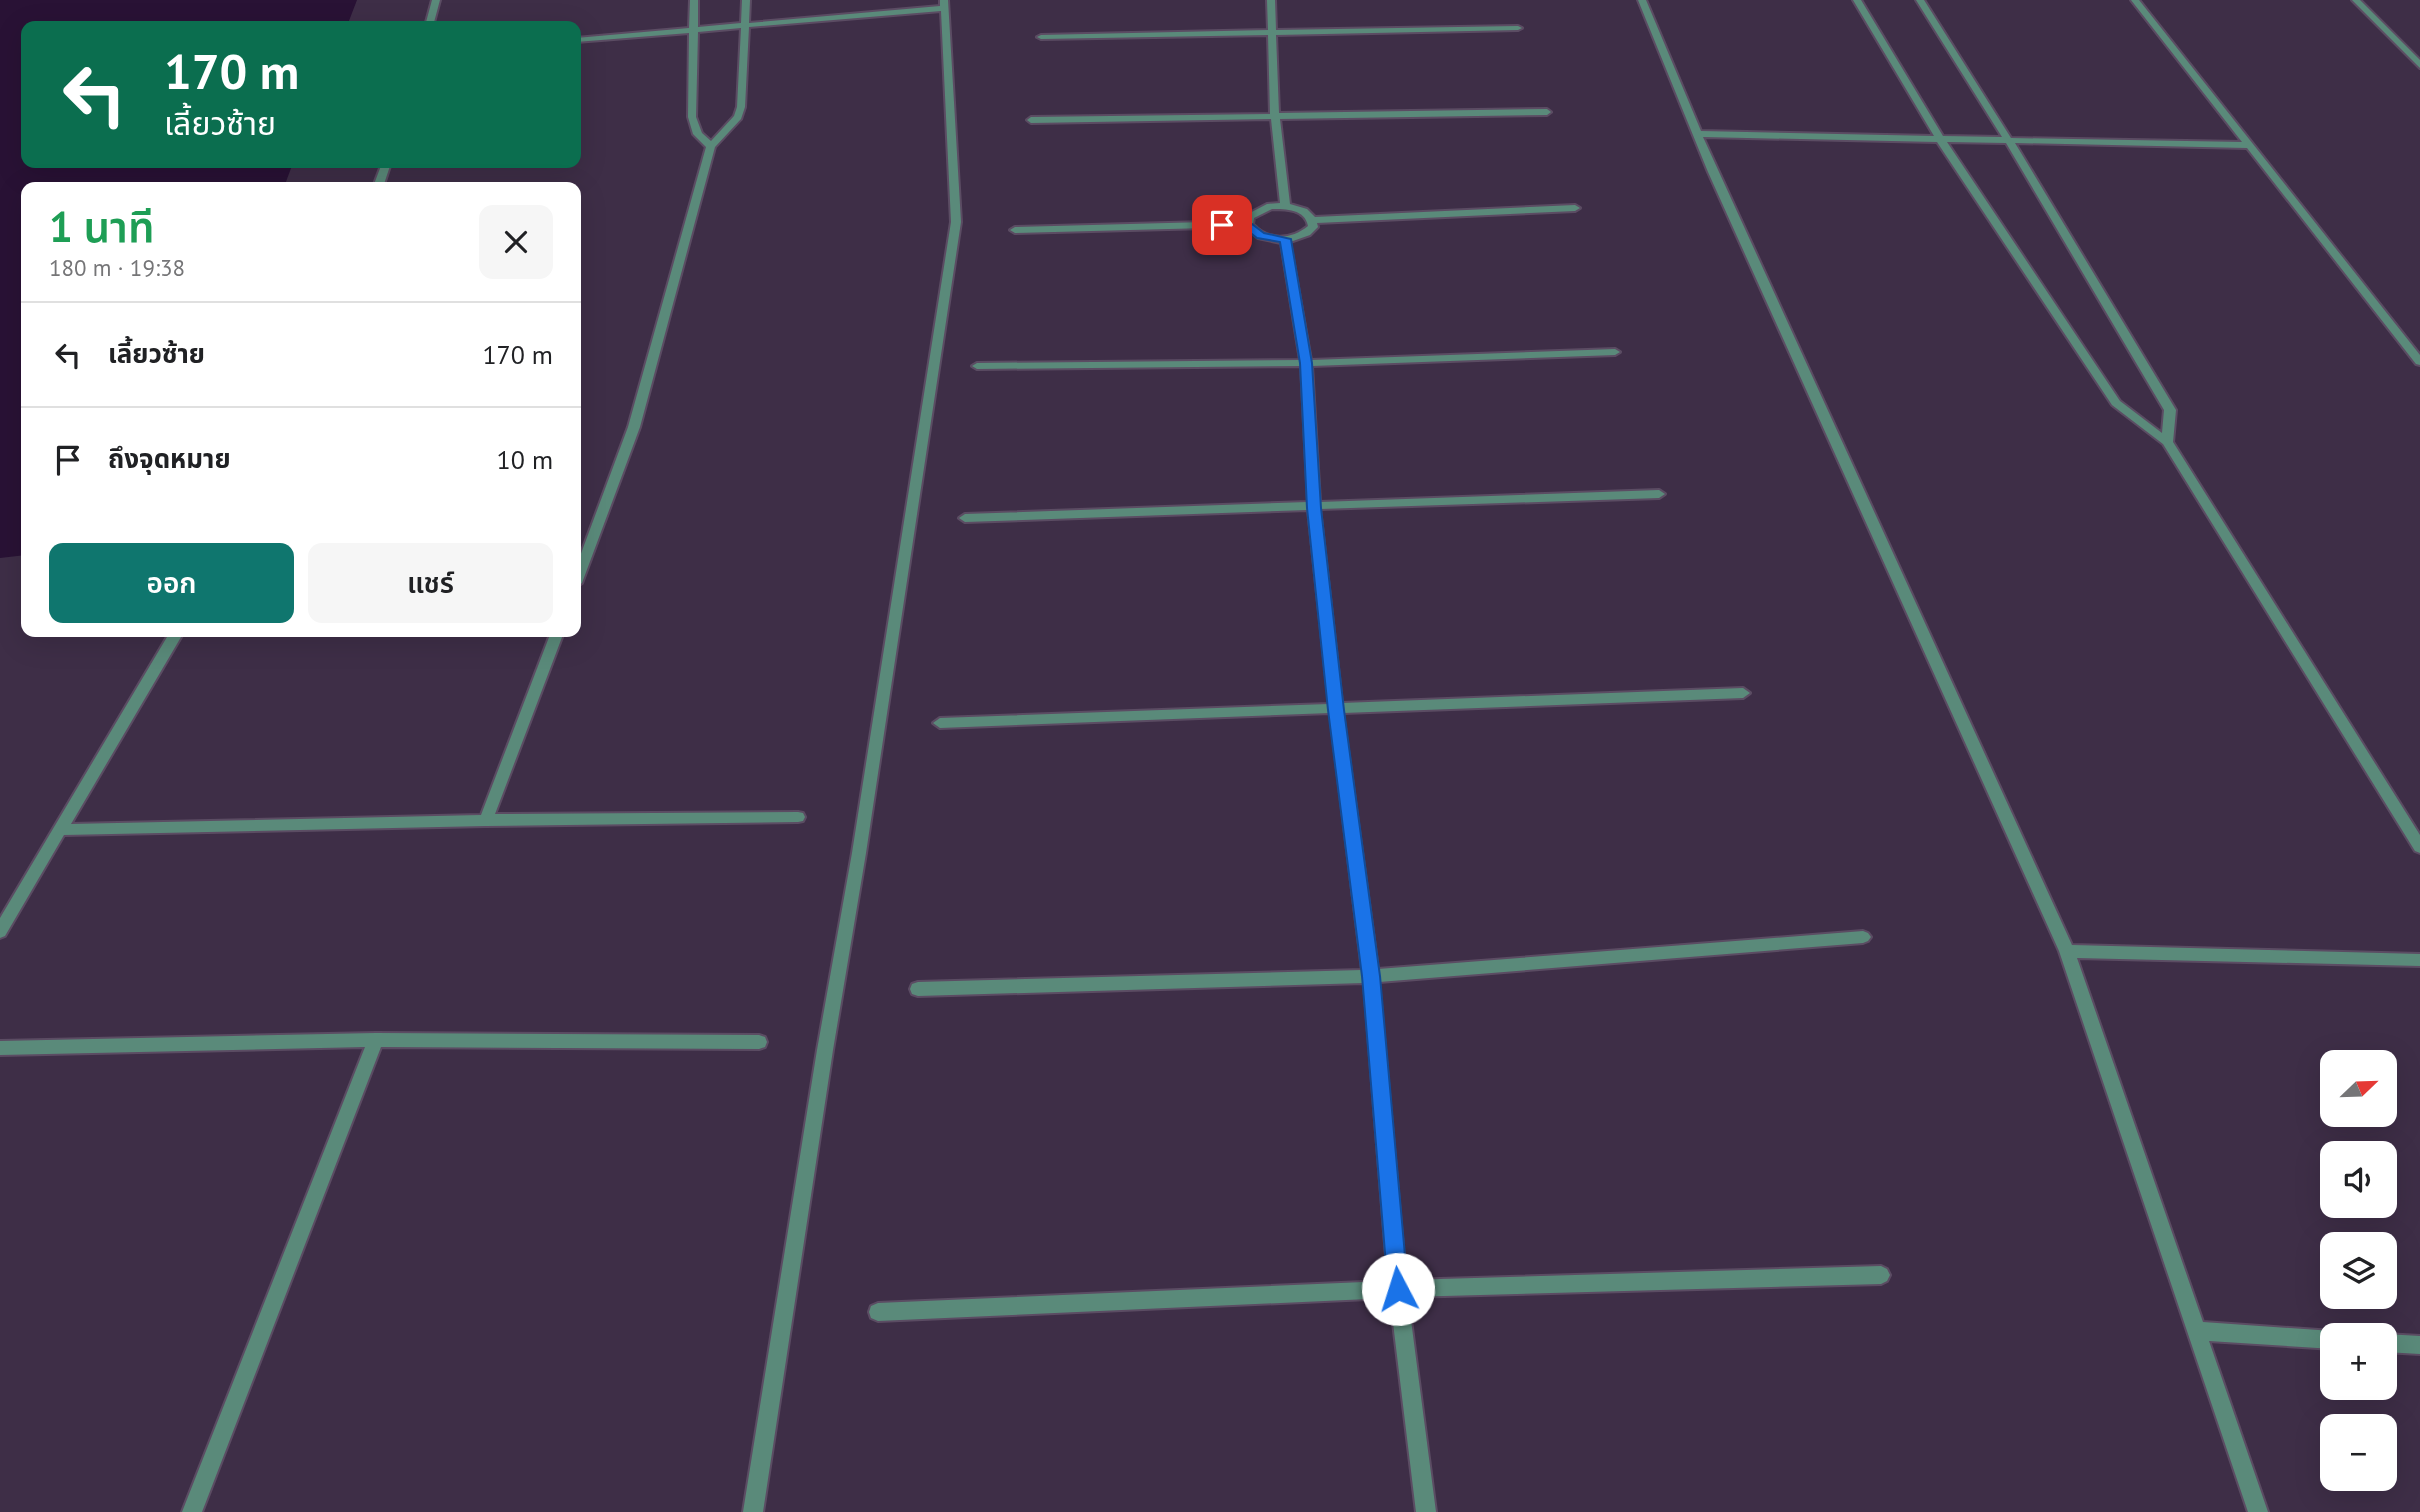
<!DOCTYPE html>
<html lang="th">
<meta charset="utf-8">
<style>
body{margin:0;font-family:"PT Sans","Noto Sans Thai",sans-serif;background:#f6f6f6;color:#202124;height:100vh;display:flex;flex-direction:column;font-size:26px;white-space:nowrap}
*{box-sizing:border-box;margin:0}
p{font-size:23px;color:#757577}
.icon{flex:none;width:38px;height:38px;fill:none;stroke:currentColor;stroke-width:2;stroke-linecap:round;stroke-linejoin:round}
.map{position:relative;flex:1;overflow:hidden}
.panel{position:absolute;left:21px;top:182px;width:560px;height:455px;display:flex;flex-direction:column;background:#fff;border-radius:14px;box-shadow:0 7px 28px #0002}
.panel>*{flex:none}
.top-card{position:absolute;left:21px;top:21px;width:560px;height:147px;border-radius:14px;box-shadow:0 7px 28px #0002;background:#0b6e4f;color:#fff;overflow:hidden}
.needle{width:46px;rotate:67deg}
.buttons{position:absolute;left:2320px;top:1050px;display:grid;gap:14px}
.buttons a{display:grid;place-items:center;width:77px;height:77px;border-radius:14px;background:#fff;box-shadow:0 7px 28px #0002;font-size:35px}
.pin{position:absolute;display:grid;place-items:center;width:60px;height:60px;color:#fff;margin:-30px;border-radius:14px;box-shadow:0 4px 10px #0006}
.me{position:absolute;width:77px;margin:-38px;rotate:355deg;stroke-linejoin:round;filter:drop-shadow(0 0 5px #0008)}
.turn{display:flex;align-items:center;gap:24px;height:147px;padding:0 28px;font-size:32px}
.turn .icon{width:91px;height:91px;stroke-width:2.5}
.turn b{display:block;font-size:49px;line-height:60px}
.round{display:grid;place-items:center;flex:none;width:74px;height:74px;border-radius:14px;background:#f6f6f6}
.head{display:flex;align-items:center;justify-content:space-between;height:119px;padding:0 28px}
h1{font-size:42px;font-weight:600;line-height:52px;color:#1e9e55}
.button{display:flex;gap:14px;margin-top:auto;padding:14px 28px}
.button a{flex:1;height:80px;border-radius:14px;background:#0f766e;color:#fff;font-size:28px;font-weight:600;line-height:80px;text-align:center}
.button a+a{background:#f6f6f6;color:#202124}
ul{padding:0;list-style:none}
li{display:flex;align-items:center;gap:21px;height:105px;padding:0 28px;border-top:2px solid #e0e0e0}
li div{flex:1}
li b{display:block;font-size:26px}
li em{font-style:normal}
.map>svg:first-child{display:block}
.water{fill:#291235}
.lines{fill:none;stroke-linecap:round;stroke-linejoin:round}
.minor-casing{stroke:#5b4c63;stroke-width:4}
.minor{fill:#5a8a7a;fill-rule:evenodd}
.route{fill:#1a73e8;stroke:#114b97;stroke-width:2}
</style>
<div class="map">
<svg width="2420" height="1512" viewBox="0 0 2420 1512">
<rect width="100%" height="100%" fill="#3e2e47"/>
<path class="water" d="M0,0H357L347,26H26V163H293L284,187H26V555L0,558Z"/>
<g class="lines">
<g class="minor-casing">
<path id="minor" d="M432,0H440L433,26H425Z
M690,0H698V27L741,23L742,0H750L749,23L940,6V0H948L961,222L866,853L833,1050L763,1512H743L817,1050L852,853L951,222L941,11L749,27L745,107L741,119L715,147L640,427L582,583L576,587V567L628,427L706,147L693,134L688,117L689,33L576,42V38L689,28ZM741,28L737,107L734,116L711,141L702,133L696,117L698,32Z
M1267,0H1275L1276,30L1518,26L1522,28L1518,30L1276,35L1279,113L1547,109L1551,112L1547,115L1280,119L1290,204L1307,209L1315,217L1575,205L1580,208L1575,211L1317,223L1318,227L1310,235L1290,242L1311,360L1615,349L1620,352L1615,355L1312,366L1320,502L1659,490L1665,494L1659,498L1320,509L1342,703L1743,688L1750,693L1743,698L1343,713L1378,969L1863,931L1868,933L1871,937L1868,941L1863,943L1379,982L1406,1280L1881,1266L1887,1269L1890,1275L1887,1281L1881,1284L1408,1297L1436,1512H1416L1390,1298L878,1321L871,1318L869,1312L871,1306L878,1303L1388,1281L1364,983L918,996L912,994L910,989L912,984L918,982L1362,970L1330,713L940,728L933,723L940,718L1329,704L1308,510L965,522L959,518L965,514L1308,502L1301,366L977,369L972,366L977,363L1300,360L1281,243L1258,238L1245,227L1015,233L1010,230L1015,227L1244,221L1246,215L1267,204L1280,203L1271,119L1031,123L1027,120L1031,117L1270,114L1268,35L1041,39L1037,37L1041,35L1268,30ZM1272,209C1286,209 1305,209 1308,226C1291,240 1268,241 1253,224L1254,218Z
M1638,0H1646L1701,131L1934,136L1853,0H1861L1943,136L2002,137L1916,0H1924L2011,138L2242,142L2131,0H2139L2420,355V365L2416,364L2247,148L2015,143L2176,410L2173,442L2420,835V853L2415,851L2163,444L2112,405L1937,142L1703,137L2072,945L2420,954V966L2077,958L2203,1322L2333,1331L2340,1335H2333V1349L2209,1341L2268,1512H2248L2059,951L1708,172ZM1947,142L2006,143L2164,410L2162,433L2120,401Z
M2352,0H2360L2420,60V68Z
M382,163H391L383,187H373Z
M170,632H184L71,824L481,815L551,632H564L495,814L798,812L803,813L805,817L803,821L798,822L486,826L64,835L5,936L0,938V918Z
M376,1033L759,1035L765,1037L767,1042L765,1047L759,1049L381,1047L202,1512H182L365,1047L0,1055V1041Z
M2385,1334L2420,1336V1354L2385,1352V1335H2382Z"/>
</g>
<use href="#minor" class="minor"/>
</g>
<path class="route" d="M1248,221L1264,233L1291,239L1312,363L1321,508L1344,710L1380,976L1408,1289L1405,1296L1398,1298L1391,1296L1388,1289L1362,976L1328,710L1307,508L1300,363L1280,242L1257,238L1244,228H1222L1216,225L1222,222Z"/>
</svg>
<div class="buttons">
<a><svg class="needle" viewBox="-14 -14 28 28"><path d="M0-13l5 13h-10z" fill="#e53935"/><path d="M0 13l5-13h-10z" fill="#757577"/></svg></a>
<a><svg class="icon" aria-label="sound" viewBox="0 0 24 24"><path d="M4 9h4l5-4v14l-5-4H4zM17 9q2 3 0 6"/></svg></a>
<a><svg class="icon" aria-label="layers" viewBox="0 0 24 24"><path d="M12 4l9 5-9 5-9-5zM3 14l9 5 9-5"/></svg></a>
<a>+</a>
<a>−</a>
</div>
<div class="pin" style="left:1222px;top:225px;background:#d93025"><svg class="icon" aria-label="arrive" viewBox="0 0 24 24"><path d="M6 21V4h12l-3 4 3 4H6"/></svg></div>
<svg class="me" style="left:1398px;top:1289px" viewBox="-20 -20 40 40"><circle r="19" fill="#fff"/><path d="M0-13L10 11 0 6-10 11z" fill="#1a73e8"/></svg>
<div class="top-card">
<div class="turn"><svg class="icon" aria-label="left" viewBox="0 0 24 24"><path d="M17 20v-9H6M10 6l-5 5 5 5"/></svg><div><b>170 m</b>เลี้ยวซ้าย</div></div>
</div>
<section class="panel">
<div class="head"><div><h1>1 นาที</h1><p>180 m · 19:38</p></div><a class="round"><svg class="icon" aria-label="close" viewBox="0 0 24 24"><path d="M6 6l12 12M18 6L6 18"/></svg></a></div>
<ul>
<li><svg class="icon" aria-label="left" viewBox="0 0 24 24"><path d="M17 20v-9H6M10 6l-5 5 5 5"/></svg><div><b>เลี้ยวซ้าย</b></div><em>170 m</em></li>
<li><svg class="icon" aria-label="arrive" viewBox="0 0 24 24"><path d="M6 21V4h12l-3 4 3 4H6"/></svg><div><b>ถึงจุดหมาย</b></div><em>10 m</em></li>
</ul>
<div class="button"><a>ออก</a><a>แชร์</a></div>
</section>
</div>
